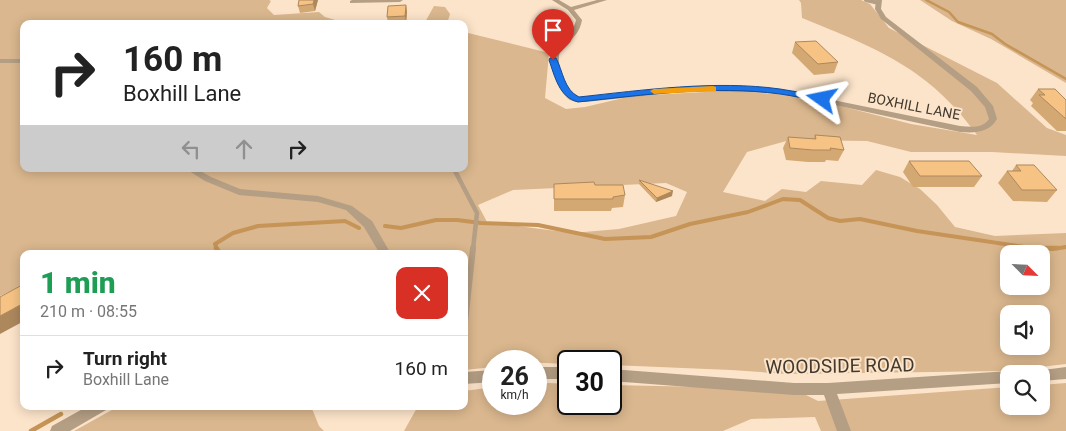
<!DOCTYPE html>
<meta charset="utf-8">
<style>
body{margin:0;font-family:Roboto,sans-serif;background:#f6f6f6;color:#222;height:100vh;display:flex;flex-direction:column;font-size:19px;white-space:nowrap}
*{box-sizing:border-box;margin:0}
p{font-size:16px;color:#767676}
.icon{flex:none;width:28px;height:28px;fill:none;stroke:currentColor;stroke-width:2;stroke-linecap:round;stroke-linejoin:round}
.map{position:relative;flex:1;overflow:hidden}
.side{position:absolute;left:20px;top:250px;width:448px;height:160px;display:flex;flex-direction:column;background:#fff;border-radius:10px;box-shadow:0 2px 12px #0003}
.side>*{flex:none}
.banner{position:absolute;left:20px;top:20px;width:448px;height:152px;border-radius:10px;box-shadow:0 2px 12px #0003;background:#fff;color:#222;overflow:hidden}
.needle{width:32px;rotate:114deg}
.fabs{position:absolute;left:1000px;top:245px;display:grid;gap:10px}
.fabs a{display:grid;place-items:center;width:50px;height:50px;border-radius:10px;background:#fff;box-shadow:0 2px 12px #0003;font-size:25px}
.speed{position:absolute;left:482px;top:350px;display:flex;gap:10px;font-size:25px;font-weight:700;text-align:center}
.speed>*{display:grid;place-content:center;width:65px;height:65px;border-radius:50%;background:#fff;box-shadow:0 2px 12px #0003;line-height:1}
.speed small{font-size:12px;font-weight:400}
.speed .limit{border:2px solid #111;border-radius:8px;background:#fff;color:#111}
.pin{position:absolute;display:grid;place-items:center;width:42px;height:42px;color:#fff;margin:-51px -21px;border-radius:50% 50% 50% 0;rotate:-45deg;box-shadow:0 0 5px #0007}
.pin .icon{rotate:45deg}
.me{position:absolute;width:55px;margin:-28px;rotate:282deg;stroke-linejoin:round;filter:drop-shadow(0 0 4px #0008)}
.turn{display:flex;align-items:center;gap:18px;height:105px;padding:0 20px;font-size:22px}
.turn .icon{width:65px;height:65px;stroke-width:2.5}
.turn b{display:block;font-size:35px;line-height:42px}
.lanes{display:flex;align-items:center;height:48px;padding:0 20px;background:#0003;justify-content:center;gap:25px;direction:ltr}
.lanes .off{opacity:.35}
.round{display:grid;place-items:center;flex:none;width:52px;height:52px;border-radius:10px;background:#f6f6f6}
.head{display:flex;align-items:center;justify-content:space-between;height:85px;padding:0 20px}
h1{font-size:30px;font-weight:800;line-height:38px;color:#1e9e55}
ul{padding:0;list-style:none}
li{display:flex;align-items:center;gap:15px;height:65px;padding:0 20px;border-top:1px solid #e0e0e0}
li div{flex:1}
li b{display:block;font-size:19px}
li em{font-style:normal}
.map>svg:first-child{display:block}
.green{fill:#dab78e;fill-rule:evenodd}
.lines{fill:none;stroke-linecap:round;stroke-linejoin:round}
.stream-far2{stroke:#c59456;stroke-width:2.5}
.stream-far1{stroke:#c59456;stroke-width:4}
.stream{stroke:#c59456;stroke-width:4.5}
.lane-far2{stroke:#b49e84;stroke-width:4}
.lane-far1{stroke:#b49e84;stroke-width:4.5}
.lane{stroke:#b49e84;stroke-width:6}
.street{fill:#b49e84;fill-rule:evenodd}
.wall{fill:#d4a872}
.shaded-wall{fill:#ad885d}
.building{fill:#f7c385;stroke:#ad885d}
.route{fill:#1a73e8;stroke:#114b97}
.slow{fill:#f59e0b}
.labels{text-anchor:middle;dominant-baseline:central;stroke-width:4;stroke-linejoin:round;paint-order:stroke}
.far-street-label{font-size:14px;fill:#433a2f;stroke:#fce4ca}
.near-street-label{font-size:19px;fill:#433a2f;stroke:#fce4ca}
</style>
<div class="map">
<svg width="1066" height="431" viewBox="0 0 1066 431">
<rect width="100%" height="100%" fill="#fce4ca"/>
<path class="green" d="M0,0H269L271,1L267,8L274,15L319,12L325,17L349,24H24V169H464V32L549,53L545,98L566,109L585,107L632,96L724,91L778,94L813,99L911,124L977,135C929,68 876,48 802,18L801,3L799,0H861L870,4L889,28L997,83L1047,128L1066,135V156L992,152H911L867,141L790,140L747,152L723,192L765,201L782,189L806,192L821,181L862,185L876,170L900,177L920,189L937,205L955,227L995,236L1066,233V364L1005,371L787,374L731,370L611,365V361H569V364L494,361V367L464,370V254H24V285L0,296ZM666,183L687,192L676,216L619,229L572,233L487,222L478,205L513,190ZM1009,254H1041V286H1009ZM1009,314H1041V346H1009Z
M920,0H1066V83L991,39L952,21Z
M434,6L445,7L450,14L447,24H424Z
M549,383L569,384V404H611V385L794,389L818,401L1009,387V406H1041V385L1066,383V431H821L815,417L751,419L723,431H404L418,406H464V391L494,387V404H536V384Z
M119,406H311L319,426L324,431H74Z"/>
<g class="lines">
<path class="stream-far2" d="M926,0L949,12L958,22L992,34L1005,44L1066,79"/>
<path class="stream-far1" d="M385,226L401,228L436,220H457L481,223L538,225L605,239L651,237L690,224L748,212L783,199L800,200L828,218L840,221L860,219L917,231L1031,248L1053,249L1066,247
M217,249L215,244L233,233L258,226L345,221L359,228"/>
<path class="stream" d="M216,248L221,254
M1035,248H1058
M31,431L61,414"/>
<path class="lane-far2" d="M866,0L879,3"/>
<path class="lane-far1" d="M454,169L477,213L473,249"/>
<path class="lane" d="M464,332L473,248"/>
<path class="street" d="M352,0H403L400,2L350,3V1Z
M552,0H559L571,7L597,0H607L574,10L582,20C577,49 547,39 564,79C567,86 570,93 578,97L691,87L779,89L960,126C971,127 982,129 989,119L985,107L971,91L881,19L875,9L876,0H882L881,9L886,17L977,87L993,106L997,119C989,133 975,133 960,132L779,93L691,91L585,102C580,102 574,102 570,100C560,94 548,65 551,54C555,40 573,36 576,20L568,10Z
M0,59H24V63H0Z
M186,169H197L211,177L240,189L318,196L352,206L372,221L391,254H380L364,227L346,210L318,202L239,195L205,181Z
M536,367H569V379H536Z
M1066,367V379L1041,381V374H1035L1036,371Z
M611,369L794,383H828L1009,371L1014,374H1009V383L837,394L851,431H837L824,395H794L611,381Z
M494,370V382L464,384V372Z
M88,406H108L106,410L70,431H50L52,426Z"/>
</g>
<path class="wall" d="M318,0L315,11L300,13L298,6Z
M406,5L407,12L406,23L388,24L387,17Z
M795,42L838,62L834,73L814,75L792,53Z
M1038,89L1066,100V131H1057L1031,106L1033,103L1030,100Z
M815,135L844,150L838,161L826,160L825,162H808L786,160L783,148L788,137L813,139Z
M909,161L982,176L974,187H913L903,172Z
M1016,165L1057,190L1047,202L1013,201L998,183L1007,171H1012Z
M639,180L672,196L656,202L639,184Z
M554,184L595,185L625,195L623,207L612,208L611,211H554Z"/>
<path class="shaded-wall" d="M314,0H318L315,11L313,4Z
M406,5L407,12L406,23L405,16Z
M673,191L672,196L656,202L657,198Z
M24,303V321L0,334V316Z"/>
<path class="building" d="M299,0H314L313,4L298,6Z
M406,5L405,16L387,17L388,6Z
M816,41L838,62L818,64L795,42Z
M1038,89H1055L1066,100V119L1039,95H1045Z
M815,135L840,137L844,150L830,148L831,150H813L790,148L788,137L816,139Z
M909,161H969L982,176H920Z
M1016,165H1034L1057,190H1022L1007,171H1021Z
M639,180L673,191L657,198Z
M594,182L595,185H623L625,195L613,197V199H554V184Z
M24,284V303L0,316V297Z"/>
<path class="route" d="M550,58H556C563,71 564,90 579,97C643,90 716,80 780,89C794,91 808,94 822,96L826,99L822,102C808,99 794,96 780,94C713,85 644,95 578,102C559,97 555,77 549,60Z"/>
<path class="slow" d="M713,86L716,87V91L654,94L650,91L654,89Z"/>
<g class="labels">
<g class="far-street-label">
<text transform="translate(914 106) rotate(11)">BOXHILL LANE</text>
</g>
<g class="near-street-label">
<text transform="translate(840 366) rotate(-1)">WOODSIDE ROAD</text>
</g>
</g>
</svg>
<div class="fabs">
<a><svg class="needle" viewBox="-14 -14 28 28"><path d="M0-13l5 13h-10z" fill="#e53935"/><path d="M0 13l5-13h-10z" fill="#767676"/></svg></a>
<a><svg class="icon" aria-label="sound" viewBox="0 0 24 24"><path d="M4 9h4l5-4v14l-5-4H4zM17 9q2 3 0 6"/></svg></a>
<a><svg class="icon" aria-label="search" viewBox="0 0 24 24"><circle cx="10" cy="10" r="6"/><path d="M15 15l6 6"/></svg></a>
</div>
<div class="speed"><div>26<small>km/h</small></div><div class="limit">30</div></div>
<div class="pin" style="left:553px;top:60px;background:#d93025"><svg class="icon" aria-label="arrive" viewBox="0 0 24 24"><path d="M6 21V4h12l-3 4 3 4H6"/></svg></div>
<svg class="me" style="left:822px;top:99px" viewBox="-20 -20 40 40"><path d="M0-17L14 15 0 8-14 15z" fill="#1a73e8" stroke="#fff" stroke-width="4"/></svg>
<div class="banner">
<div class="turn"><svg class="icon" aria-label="right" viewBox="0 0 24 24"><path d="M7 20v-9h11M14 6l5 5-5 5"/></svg><div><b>160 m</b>Boxhill Lane</div></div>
<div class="lanes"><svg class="icon off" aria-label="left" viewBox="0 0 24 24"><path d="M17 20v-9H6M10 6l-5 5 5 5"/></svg><svg class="icon off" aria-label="ahead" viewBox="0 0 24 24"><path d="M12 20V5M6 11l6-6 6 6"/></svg><svg class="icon" aria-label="right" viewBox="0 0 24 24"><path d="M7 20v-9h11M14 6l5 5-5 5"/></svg></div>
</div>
<section class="side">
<div class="head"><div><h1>1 min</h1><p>210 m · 08:55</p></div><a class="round" style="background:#d93025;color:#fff"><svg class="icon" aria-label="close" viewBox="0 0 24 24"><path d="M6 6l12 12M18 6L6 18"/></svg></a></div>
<ul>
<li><svg class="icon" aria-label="right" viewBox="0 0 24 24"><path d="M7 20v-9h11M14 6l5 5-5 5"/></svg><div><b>Turn right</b><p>Boxhill Lane</p></div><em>160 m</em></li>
</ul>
</section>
</div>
